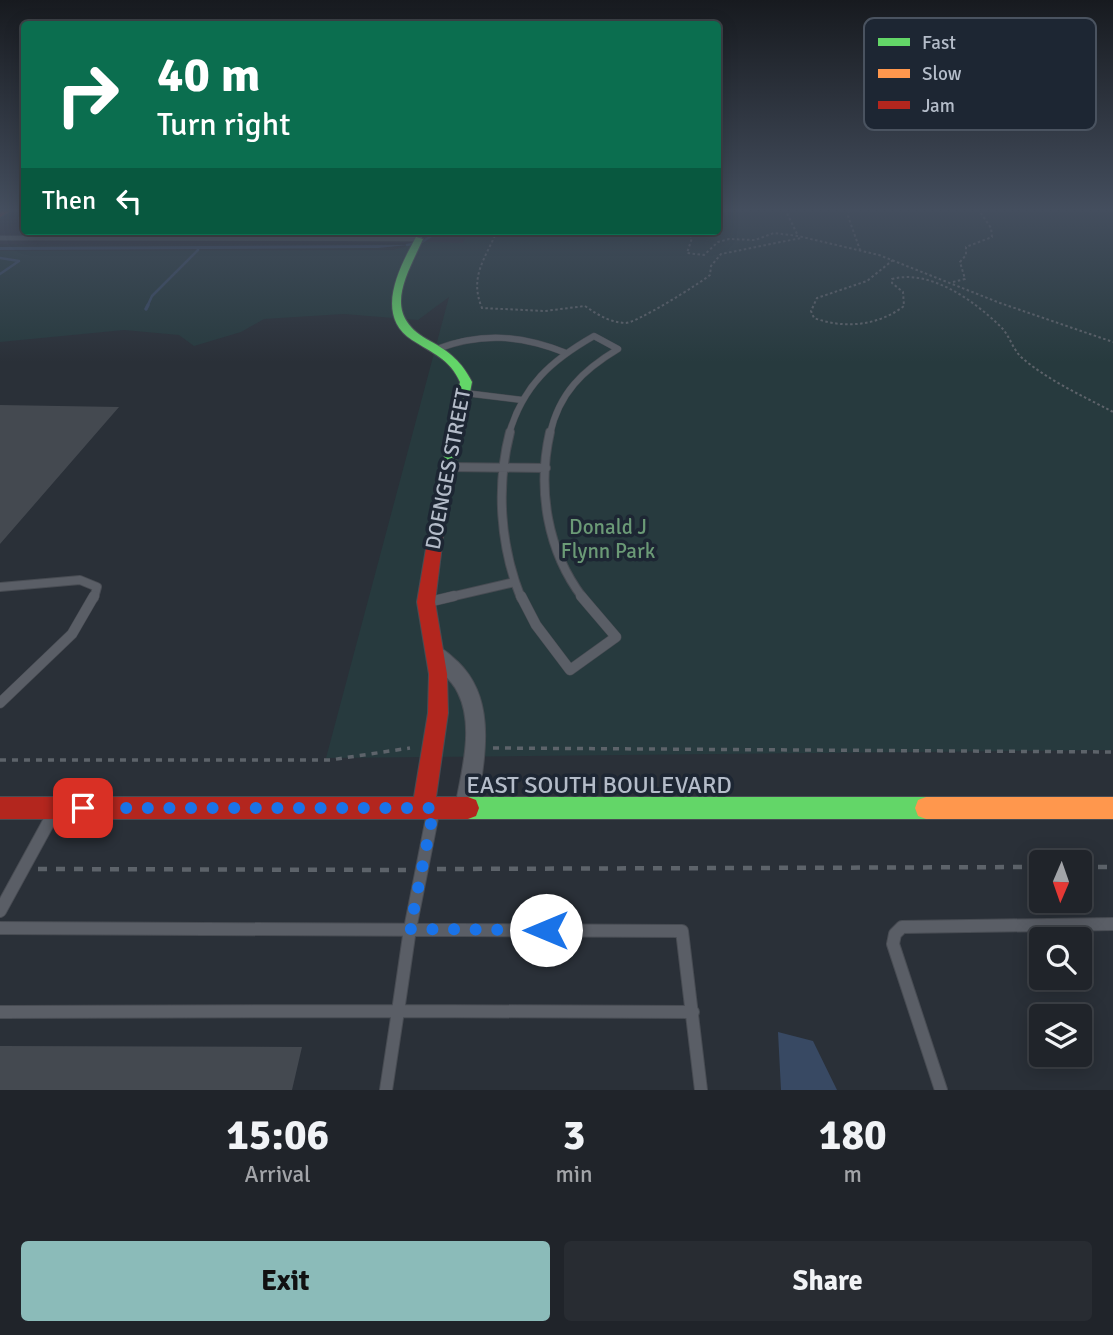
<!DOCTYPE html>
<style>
body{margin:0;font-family:Signika,sans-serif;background:#282c32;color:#f1f3f6;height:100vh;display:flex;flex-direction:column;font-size:26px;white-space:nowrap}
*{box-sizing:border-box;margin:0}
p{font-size:23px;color:#a2a4a8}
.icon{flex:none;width:38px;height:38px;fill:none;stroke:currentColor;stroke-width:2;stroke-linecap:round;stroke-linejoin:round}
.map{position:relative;height:1090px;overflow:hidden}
.drawer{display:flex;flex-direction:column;background:#20242a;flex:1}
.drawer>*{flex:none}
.banner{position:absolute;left:21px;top:21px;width:700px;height:214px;border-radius:7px;box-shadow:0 4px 18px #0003,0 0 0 2px #3d4147;background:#0b6e4f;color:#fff;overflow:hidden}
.needle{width:46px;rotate:182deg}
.buttons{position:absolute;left:1029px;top:850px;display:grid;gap:14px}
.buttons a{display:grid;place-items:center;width:63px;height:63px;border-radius:7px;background:#20242a;box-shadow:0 4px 18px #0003,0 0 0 2px #3d4147;font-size:35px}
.pin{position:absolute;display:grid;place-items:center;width:60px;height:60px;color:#fff;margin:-30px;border-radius:14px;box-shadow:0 4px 10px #0006}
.me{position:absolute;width:77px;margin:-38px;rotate:270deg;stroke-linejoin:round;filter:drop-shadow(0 0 5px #0008)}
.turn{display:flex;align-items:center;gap:24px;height:147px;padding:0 21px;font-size:32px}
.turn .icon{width:91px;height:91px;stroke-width:2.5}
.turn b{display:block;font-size:49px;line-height:60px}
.then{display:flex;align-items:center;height:66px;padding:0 21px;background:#0003;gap:14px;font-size:26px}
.eta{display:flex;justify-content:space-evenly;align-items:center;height:119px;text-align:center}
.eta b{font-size:42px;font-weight:700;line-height:49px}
.action{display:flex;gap:14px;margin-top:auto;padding:14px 21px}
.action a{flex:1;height:80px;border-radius:7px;background:#8bbbb9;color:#111;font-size:28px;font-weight:700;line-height:80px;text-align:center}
.action a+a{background:#282c32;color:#f1f3f6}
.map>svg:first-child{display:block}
.medical{fill:#31303e}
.green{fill:#273a3e}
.water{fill:#384963}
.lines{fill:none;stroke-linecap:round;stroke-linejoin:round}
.stream-far1{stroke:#384963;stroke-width:2.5}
.stream{stroke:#384963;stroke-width:3.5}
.building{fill:#444950}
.lane-far4-casing{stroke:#484c53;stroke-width:5}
.lane-far3-casing{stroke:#484c53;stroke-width:7}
.lane-far2-casing{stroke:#484c53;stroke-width:10}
.lane-far1-casing{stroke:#484c53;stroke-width:11}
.lane-casing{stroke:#484c53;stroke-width:14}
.street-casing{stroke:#484c53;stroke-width:2}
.fast-casing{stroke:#484c53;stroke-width:2}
.slow-casing{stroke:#484c53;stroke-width:2}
.jam-casing{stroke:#484c53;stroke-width:2}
.path-far2{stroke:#5d636a;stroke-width:2;stroke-dasharray:2.5 2.5;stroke-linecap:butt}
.path-far1{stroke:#5d636a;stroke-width:3.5;stroke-dasharray:6 6;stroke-linecap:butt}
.path{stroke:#5d636a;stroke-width:4.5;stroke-dasharray:9 9;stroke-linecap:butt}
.lane-far4{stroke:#5a5e66;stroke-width:4.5}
.lane-far3{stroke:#5a5e66;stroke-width:6}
.lane-far2{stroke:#5a5e66;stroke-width:8}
.lane-far1{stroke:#5a5e66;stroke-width:10}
.lane{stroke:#5a5e66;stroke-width:12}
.street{fill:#5a5e66;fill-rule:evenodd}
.fast{fill:#63d668;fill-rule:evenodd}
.slow{fill:#ff974d;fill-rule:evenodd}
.jam{fill:#b3261e;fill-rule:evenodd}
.route{stroke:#1a73e8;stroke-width:12;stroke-dasharray:0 21.6}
.labels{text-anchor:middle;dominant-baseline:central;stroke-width:7;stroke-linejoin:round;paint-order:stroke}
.street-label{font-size:21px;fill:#b4bcc9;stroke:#1d2633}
.park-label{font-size:21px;fill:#6b9a76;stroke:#1d2633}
.near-street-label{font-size:24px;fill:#b4bcc9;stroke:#1d2633}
.key{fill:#1d2633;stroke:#4a5360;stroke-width:2}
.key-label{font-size:19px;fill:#b4bcc9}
</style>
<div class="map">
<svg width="1113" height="1090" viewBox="0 0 1113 1090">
<rect width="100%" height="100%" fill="#2a3038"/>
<path class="medical" d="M0,209H24V231H467L463,243L0,244Z"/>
<path class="green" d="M718,209H1113V750L326,758L449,297L418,320L344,314L264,319L241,332L194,346L179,335L124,330L0,342V251L393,250L422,242L463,243L467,231H718Z"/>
<path class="water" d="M407,245L378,248L0,250V247Z
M778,1032L813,1041L837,1090H781Z"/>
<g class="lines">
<path class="stream-far1" d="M407,245L422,242L439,231
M0,258L19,261L0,274
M147,307L152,296L198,250"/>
<path class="stream" d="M146,309L148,305"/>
</g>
<path class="building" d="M0,405L119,407L0,544Z
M0,1046L302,1047L292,1090H0Z"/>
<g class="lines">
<g class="lane-far4-casing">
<path id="lane-far4" d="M0,238L419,239L422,231"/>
</g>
<g class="lane-far3-casing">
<path id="lane-far3" d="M437,349C482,332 521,335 566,353
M465,393L522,400
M509,434C523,385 552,360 594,336L618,349C583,370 559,393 550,434"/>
</g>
<g class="lane-far2-casing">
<path id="lane-far2" d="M510,432C496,486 500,546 521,598
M550,432C537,489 547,551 583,598
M449,467L546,468
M0,587L80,580L97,587L94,598
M446,598L515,582"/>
</g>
<g class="lane-far1-casing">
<path id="lane-far1" d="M521,596L536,625L570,670L616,637L581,596
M429,602L454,596
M0,703L72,634L94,596"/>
</g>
<g class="lane-casing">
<path id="lane" d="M0,911L52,816
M0,928L682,931L701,1090
M0,1012L398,1011L410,929L433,813
M386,1090L398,1011L693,1012
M941,1090L893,944L895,934L902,927L1113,924"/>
</g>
<g class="street-casing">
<path id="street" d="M436,646C445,649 451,656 458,662C498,701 484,759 477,808L474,816L466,819L458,816L455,808C461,773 475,727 458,693C451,677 434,669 427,654L430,648Z"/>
</g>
<g class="fast-casing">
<path id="fast" d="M416,237L423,239C405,279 381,315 430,341C450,352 462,362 472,382L446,513L439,518L432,513L460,382C450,359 432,353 412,340C374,315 399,268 416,237Z
M468,797H926L934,800L937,808L934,816L926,819H468L460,816L457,808L460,800Z"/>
</g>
<g class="slow-casing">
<path id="slow" d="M926,797H1113V819H926L918,816L915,808L918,800Z"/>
</g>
<g class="jam-casing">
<path id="jam" d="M4,209H14L0,217V212Z
M439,508L446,513L435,602L447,674L448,713L436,797H468L476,800L479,808L476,816L468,819H0V797H414L428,713L429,674L417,602L432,513Z"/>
</g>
<path class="path-far2" d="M785,209L798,236
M854,209L848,212V216L860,250
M497,231C485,259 469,277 482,308L545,311L585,306C598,315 609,322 625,323C635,324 699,284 710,275L711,266L721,254L801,238
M687,231L692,238L687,253L704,255L718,242L729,239L755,240L774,233L798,236L879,255L1000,303L1113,342
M893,260L867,281L817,298L811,311L814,318C844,329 878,326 904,306L903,292L892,283V279C930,269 973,300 1000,326C1009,334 1012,348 1021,357C1047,380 1083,396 1113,412
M953,282L965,279L960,262L966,255V247L992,237L991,228L978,209"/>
<path class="path-far1" d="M493,748L1113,752
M0,760H330L410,748"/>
<path class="path" d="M1080,867H1113
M38,869L406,870
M437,869L1041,867"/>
<use href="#lane-far4" class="lane-far4"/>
<use href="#lane-far3" class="lane-far3"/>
<use href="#lane-far2" class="lane-far2"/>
<use href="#lane-far1" class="lane-far1"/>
<use href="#lane" class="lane"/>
<use href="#street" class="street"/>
<use href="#fast" class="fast"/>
<use href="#slow" class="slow"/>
<use href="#jam" class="jam"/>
</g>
<linearGradient id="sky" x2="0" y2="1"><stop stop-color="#171a1f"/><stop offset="0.58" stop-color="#444e5e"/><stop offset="1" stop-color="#444e5e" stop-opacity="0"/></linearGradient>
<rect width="1113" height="362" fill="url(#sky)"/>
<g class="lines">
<path class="route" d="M83,808H434L410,929L546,930"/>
</g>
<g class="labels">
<g class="street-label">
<text transform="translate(448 469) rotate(-79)">DOENGES STREET</text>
</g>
<g class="park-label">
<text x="608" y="527">Donald J<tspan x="608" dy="24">Flynn Park</tspan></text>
</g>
<g class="near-street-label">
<text x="599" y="785">EAST SOUTH BOULEVARD</text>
</g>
</g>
<rect x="864" y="18" width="232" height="112" rx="10" class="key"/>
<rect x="878" y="38" width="32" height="8" fill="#63d668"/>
<rect x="878" y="69" width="32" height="9" fill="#ff974d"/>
<rect x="878" y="101" width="32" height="8" fill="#b3261e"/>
<g class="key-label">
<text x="922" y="49">Fast</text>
<text x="922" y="80">Slow</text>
<text x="922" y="112">Jam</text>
</g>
</svg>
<div class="buttons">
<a><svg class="needle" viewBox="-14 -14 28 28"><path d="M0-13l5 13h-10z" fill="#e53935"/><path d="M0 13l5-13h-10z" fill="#a2a4a8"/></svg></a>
<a><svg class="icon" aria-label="search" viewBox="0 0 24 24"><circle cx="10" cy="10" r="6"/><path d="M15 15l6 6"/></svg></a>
<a><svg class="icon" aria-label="layers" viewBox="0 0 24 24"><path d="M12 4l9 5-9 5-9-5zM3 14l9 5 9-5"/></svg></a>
</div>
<div class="pin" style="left:83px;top:808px;background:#d93025"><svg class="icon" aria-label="arrive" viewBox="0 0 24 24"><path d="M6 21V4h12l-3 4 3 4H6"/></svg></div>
<svg class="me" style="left:546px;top:930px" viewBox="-20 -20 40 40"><circle r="19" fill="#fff"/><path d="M0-13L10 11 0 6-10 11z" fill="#1a73e8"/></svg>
<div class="banner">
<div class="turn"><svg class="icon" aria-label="right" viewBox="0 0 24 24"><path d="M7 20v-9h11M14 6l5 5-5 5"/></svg><div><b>40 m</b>Turn right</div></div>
<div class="then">Then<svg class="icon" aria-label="left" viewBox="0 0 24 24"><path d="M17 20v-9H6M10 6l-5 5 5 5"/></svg></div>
</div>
</div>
<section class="drawer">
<div class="eta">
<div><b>15:06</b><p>Arrival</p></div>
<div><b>3</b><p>min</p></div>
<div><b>180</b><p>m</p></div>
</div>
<div class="action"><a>Exit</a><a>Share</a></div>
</section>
